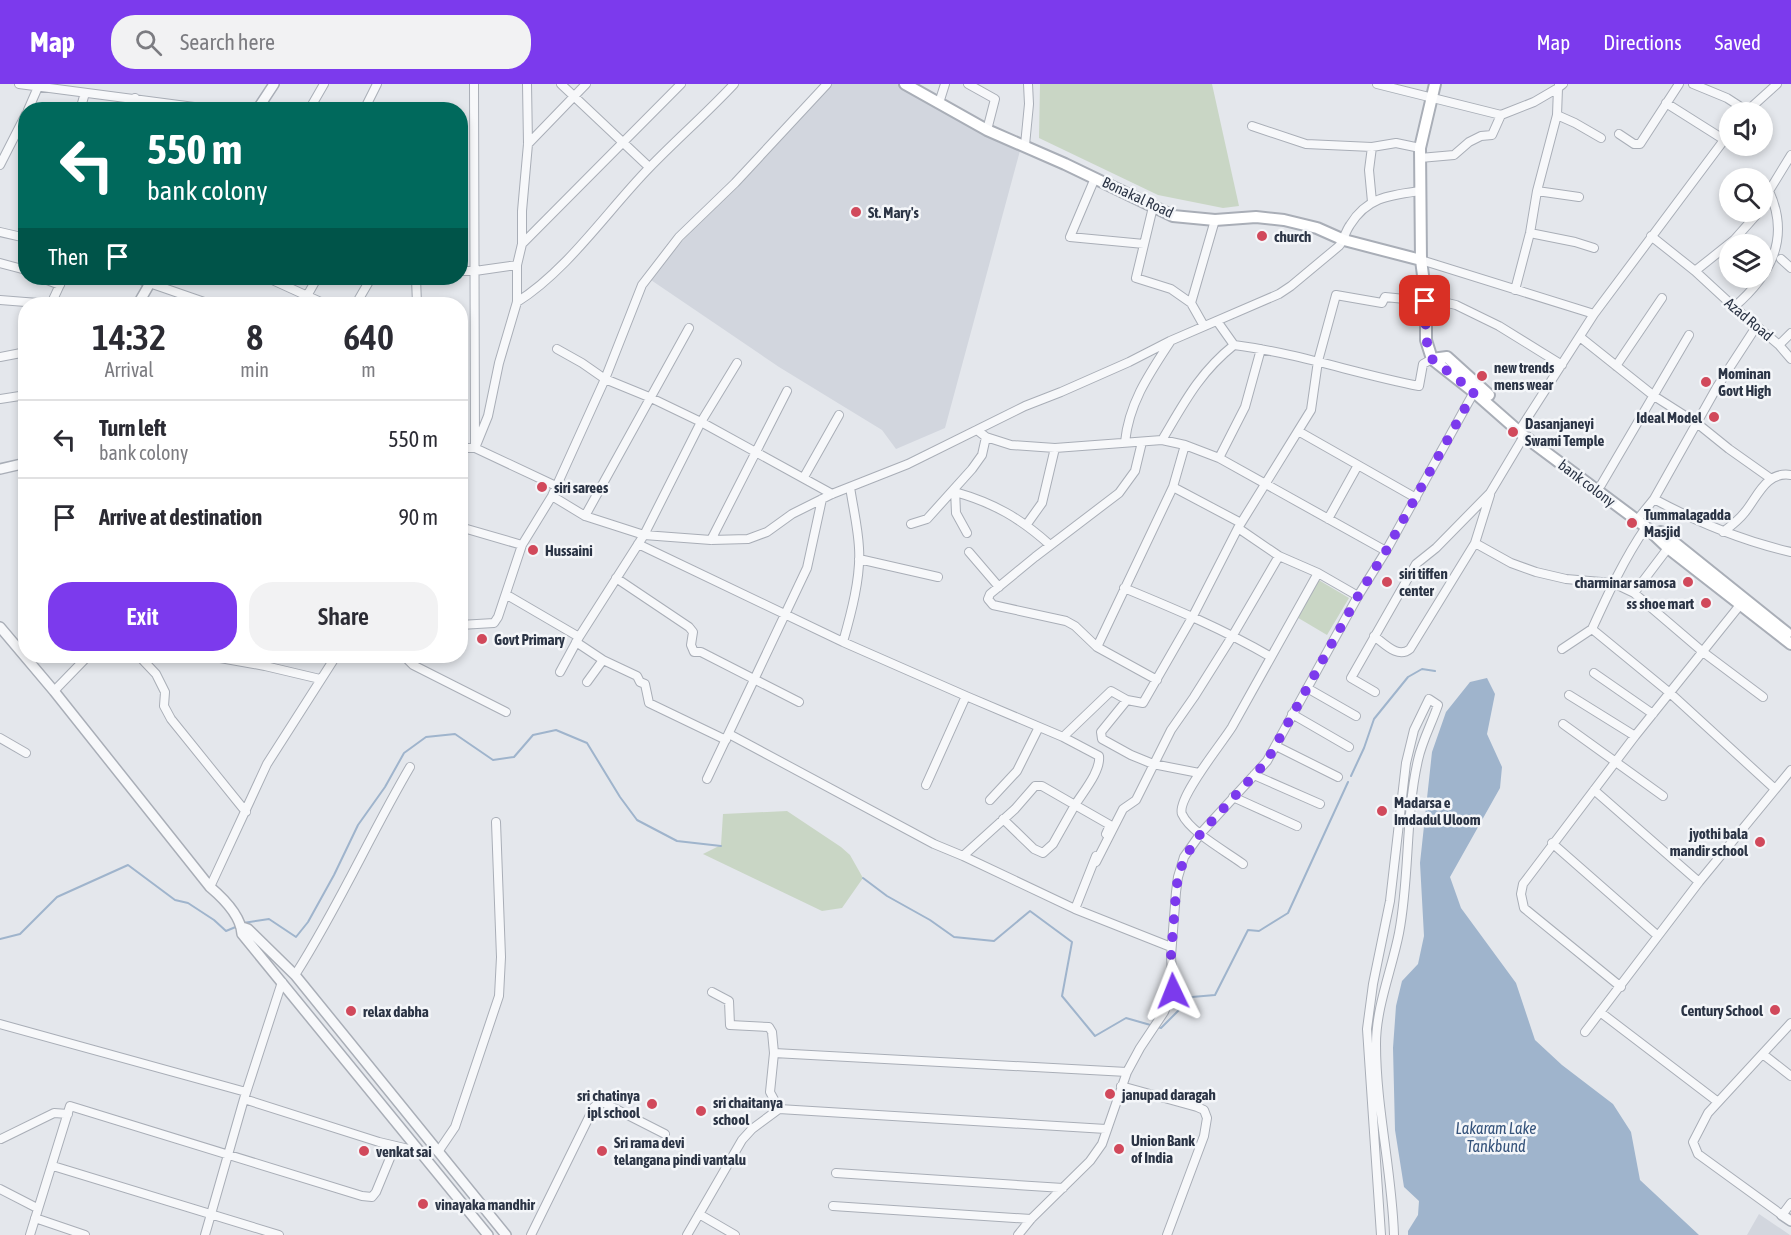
<!DOCTYPE html>
<style>
body{margin:0;font-family:"Asap Condensed",sans-serif;background:#f2f2f3;color:#2b2b33;height:100vh;display:flex;flex-direction:column;font-size:22px;white-space:nowrap}
*{box-sizing:border-box;margin:0}
p{font-size:20px;color:#7c7c81}
.icon{flex:none;width:33px;height:33px;fill:none;stroke:currentColor;stroke-width:2;stroke-linecap:round;stroke-linejoin:round}
.map{position:relative;flex:1;overflow:hidden}
.panel{position:absolute;left:18px;top:213px;width:450px;height:366px;display:flex;flex-direction:column;background:#fff;border-radius:24px;box-shadow:0 3px 9px #0003}
.panel>*{flex:none}
.banner{position:absolute;left:18px;top:18px;width:450px;height:183px;border-radius:24px;box-shadow:0 3px 9px #0003;background:#00695c;color:#fff;overflow:hidden}
.controls{position:absolute;left:1719px;top:18px;display:grid;gap:12px}
.controls a{display:grid;place-items:center;width:54px;height:54px;border-radius:50%;background:#fff;box-shadow:0 3px 9px #0003;font-size:30px}
.pin{position:absolute;display:grid;place-items:center;width:51px;height:51px;color:#fff;margin:-26px;border-radius:12px;box-shadow:0 3px 9px #0006}
.me{position:absolute;width:66px;margin:-33px;rotate:358deg;stroke-linejoin:round;filter:drop-shadow(0 0 4px #0008)}
.turn{display:flex;align-items:center;gap:21px;height:126px;padding:0 30px;font-size:27px}
.turn .icon{width:78px;height:78px;stroke-width:2.5}
.turn b{display:block;font-size:42px;line-height:51px}
.then{display:flex;align-items:center;height:57px;padding:0 30px;background:#0003;gap:12px;font-size:22px}
.eta{display:flex;justify-content:space-evenly;align-items:center;height:102px;text-align:center}
.eta b{font-size:36px;font-weight:600;line-height:42px}
.button{display:flex;gap:12px;margin-top:auto;padding:12px 30px}
.button a{flex:1;height:69px;border-radius:24px;background:#7c3aed;color:#fff;font-size:24px;font-weight:600;line-height:69px;text-align:center}
.button a+a{background:#f2f2f3;color:#2b2b33}
ul{padding:0;list-style:none}
li{display:flex;align-items:center;gap:18px;height:78px;padding:0 30px;border-top:2px solid #e1e1e2}
li div{flex:1}
li b{display:block;font-size:22px}
li em{font-style:normal}
header{display:flex;align-items:center;gap:36px;box-sizing:border-box;height:84px;padding:0 30px;background:#7c3aed;color:#fff}
header strong{font-size:28px}
nav{display:flex;gap:33px;margin-inline-start:auto;font-size:21px}
.search{width:420px;height:54px;background:#f2f2f3;display:flex;align-items:center;gap:15px;box-sizing:border-box;padding:0 21px;border-radius:24px;color:#7c7c81;font-size:22px}
.map>svg:first-child{display:block}
.built{fill:#d2d6de}
.green{fill:#c9d6c5}
.water{fill:#9fb4cc}
.lines{fill:none;stroke-linecap:round;stroke-linejoin:round}
.stream{stroke:#9fb4cc;stroke-width:2}
.minor-casing{stroke:#a9aeb7;stroke-width:10}
.tertiary-casing{stroke:#a9aeb7;stroke-width:12}
.secondary-casing{stroke:#a9aeb7;stroke-width:14}
.minor{stroke:#f7f8fa;stroke-width:8}
.tertiary{stroke:#f7f8fa;stroke-width:9}
.secondary{stroke:#fff;stroke-width:10}
.route{stroke:#7c3aed;stroke-width:10;stroke-dasharray:0 18}
.poi-dot{fill:#d1495b;stroke:#f4f6f9;stroke-width:2}
.labels{text-anchor:middle;dominant-baseline:central;stroke-width:5;stroke-linejoin:round;paint-order:stroke}
.street-label{font-size:15px;fill:#2b3445;stroke:#f4f6f9}
.poi-label{font-size:15px;font-weight:bold;fill:#2b3445;stroke:#f4f6f9;text-anchor:start}
.water-label{font-size:16px;font-style:italic;fill:#34527a;stroke:#f4f6f9}
</style>
<header>
<strong>Map</strong>
<div class="search"><svg class="icon" aria-label="search" viewBox="0 0 24 24"><circle cx="10" cy="10" r="6"/><path d="M15 15l6 6"/></svg>Search here</div>
<nav><a>Map</a><a>Directions</a><a>Saved</a></nav>
</header>
<div class="map">
<svg width="1791" height="1151" viewBox="0 0 1791 1151">
<rect width="100%" height="100%" fill="#e4e7ec"/>
<path class="built" d="M828,0H902L1021,63L945,344L896,365L882,346L779,283L648,194Z
M1759,1130L1790,1151H1747Z"/>
<path class="green" d="M1040,0H1212L1239,122L1223,124L1158,111L1039,54Z
M1317,495L1349,514L1327,551L1295,532Z
M787,727L841,763L850,771L863,794L842,824L822,827L703,770L721,761L723,730Z"/>
<path class="water" d="M1487,594L1495,610L1487,650L1502,683L1500,704L1450,793L1461,824L1516,899L1535,956L1562,981L1613,1020L1631,1048L1640,1096L1699,1151H1408V1147L1418,1131L1419,1117L1404,1103L1395,1046L1393,964L1396,922L1402,897L1418,880L1424,852L1420,779L1432,668L1446,628L1470,598Z"/>
<g class="lines">
<path class="stream" d="M1351,692L1364,664L1374,635L1408,593L1422,585L1435,587
M863,794L887,812L930,836L954,853L994,857L1030,827L1072,858L1062,912L1095,952L1126,934L1161,944L1192,913L1215,911L1248,846L1259,847L1288,829L1348,698
M243,839L269,835L296,853L308,838L334,791L358,741L385,703L404,669L426,653L455,650L493,676L514,673L533,651L556,646L587,659L620,713L637,736L677,757L721,762
M0,855L20,850L57,813L128,781L175,816L188,819L214,836L226,847L238,842"/>
<g class="minor-casing">
<path id="minor" d="M19,0L217,26
M474,0L475,360
M561,0L649,83
M968,0L995,15L987,46
M1377,0L1501,31
M1693,0L1727,14L1747,27
M939,19L945,0
M1666,19L1723,55
M28,26L38,3
M80,26L85,9
M134,26L135,14
M309,26L324,0
M364,26L377,0
M1746,28L1777,0
M1557,31L1575,39L1601,54
M1252,42L1306,60L1372,63L1396,59L1420,64
M1619,50L1634,60H1640L1679,0
M528,60L586,0
M1025,61L1029,20L1028,0
M1420,74L1454,71L1469,58L1481,52L1492,51L1501,31L1534,18L1558,4L1559,1
M0,81L26,30
M1095,94L1070,153L1144,160
M1537,107L1579,113
M1372,118L1369,86L1372,63
M1762,121L1769,107
M1153,123L1136,194L1171,205L1191,219
M0,148L26,154
M1530,149L1575,158L1594,164
M1651,152L1695,187L1734,223L1779,261L1791,275
M522,160L681,0
M1781,175L1791,184
M1421,176L1594,230
M0,179L26,186
M460,187H475L517,181
M1695,187L1734,156L1759,128
M42,194L60,201
M135,194L210,220
M268,194L325,220
M416,194L417,220
M1515,206L1530,149L1537,107L1557,31L1558,4L1563,0
M307,212L317,194
M1426,214L1456,221L1499,242L1562,281
M0,216L51,220
M517,218C567,187 608,126 649,84C677,55 707,29 734,0
M51,220L63,194
M356,220L371,194
M1734,223C1770,192 1791,155 1769,107L1791,71
M1217,237L1234,261C1297,269 1357,290 1419,302L1423,280L1432,275
M1204,242L1191,219L1215,136
M1580,253L1654,312L1698,340L1729,365L1770,394
M1779,261L1791,249
M557,265L582,279L605,295L649,313L701,338L832,410
M0,273L26,268
M1616,282L1662,214
M0,315L26,311
M977,346L986,353L1011,361L1055,364L1162,356L1185,361L1219,374L1386,467
M1298,347L1416,414
M1519,347L1594,230L1730,48
M1162,356C1184,319 1199,289 1234,261
M1125,358C1129,319 1149,290 1170,258
M1142,358L1135,387L1119,409L1035,473L990,510L988,515L993,521L1066,537L1075,542L1097,563L1157,596
M460,364H475L556,402
M475,364L488,332L499,279L517,218V181L522,160V127L528,60L527,0
M1219,374L1245,323L1261,265
M804,393L839,331
M1601,401L1689,251
M1173,403L1241,439
M955,405L956,429L967,449
M955,408C994,419 1020,434 1050,461
M552,412L585,432L644,451L711,456L748,455L767,448L792,430L832,410L908,380L1025,322L1061,308L1129,278L1170,257L1279,210L1291,202L1339,162C1344,156 1345,148 1350,141C1367,113 1390,111 1420,107
M1654,415C1699,439 1742,457 1791,468
M585,432L689,244
M1328,435L1358,381
M1637,436L1654,415L1717,303L1756,243
M911,440L927,435L972,385L982,371L986,353
M1027,440L1042,419L1055,364
M460,443L522,461
M1238,444L1279,472L1318,489L1358,512
M1723,448C1731,442 1739,436 1745,428C1758,412 1766,387 1791,391
M711,456L787,307
M1475,459L1511,479L1536,488L1566,495L1613,499L1634,509L1703,568L1763,613
M638,460L843,558L966,612L926,701
M969,468L999,503
M859,475L938,493
M616,494L689,543L693,548L691,561L694,568H701L799,618
M1124,504C1175,525 1223,545 1271,573
M1634,509L1668,464
M507,511L579,553
M460,541L494,539L498,533L522,461L552,412L605,295L642,201L679,153L735,99L827,0
M1592,545C1608,510 1624,475 1646,443
M1374,552C1385,560 1398,575 1410,565L1475,459L1490,411
M576,558L603,576L637,592L640,598L645,600L649,619L726,656
M843,558C851,530 861,493 859,464C858,444 853,423 850,403
M1097,563L1173,403L1185,361
M1562,565L1592,545L1670,609L1775,705
M139,572L156,590L165,608L164,622L171,635L246,728
M209,572L265,582L320,595
M404,572L413,581L506,628
M265,582L268,572
M560,588L579,553L644,451L701,338L737,279
M1594,589L1653,630
M587,598L603,576
M1307,604L1356,632
M54,607L88,572
M1375,608L1351,594L1416,480L1436,464L1490,409L1524,352
M1569,611L1635,652
M966,612L1063,653L1111,607L1127,616L1143,619L1193,532L1238,444L1311,326L1318,277L1336,211L1382,219L1385,213L1425,217
M1127,616L1101,648L1102,655L1131,671L1153,680L1199,689
M1292,630L1349,663
M1563,640L1663,712
M729,650L934,760L963,772L1015,725L1035,702H1042L1075,721L1053,760L1043,769L1034,765L1003,735
M1063,653L1099,672C1101,687 1083,708 1075,721L1110,741L1106,750
M0,654L26,669
M1276,662L1338,693
M1254,691L1320,720
M707,695L807,484L822,415
M1594,706L1699,798
M1233,713L1297,742
M990,716L1017,687L1039,643
M1552,759L1658,852
M963,772L1075,825
M1096,772L1075,825L1171,863
M1096,778L1123,725L1136,716L1171,646L1194,613L1233,551L1279,472
M1243,780C1227,768 1190,748 1182,730C1176,715 1223,658 1232,643L1318,489
M210,803L267,680L336,572
M295,891C338,824 370,751 410,683
M1621,903L1524,824L1521,810L1523,800L1635,652L1740,521
M712,908L729,917L730,941L769,943L772,948L774,969
M1600,928L1718,1018
M1791,939L1708,1029L1693,1058L1698,1070L1782,1131L1791,1119
M0,940L246,1008
M1585,948L1699,798L1791,686
M1764,971L1791,992
M1121,1002L1197,1023L1204,1026L1207,1034L1204,1052L1167,1151
M244,1015L379,1058L417,1067
M779,1025L1106,1045
M1,1055L54,1029L68,1030
M438,1068L455,1043L499,912L501,873L496,738
M53,1082L279,1151
M836,1089L1063,1104
M0,1105L37,1124
M833,1122L1031,1135
M699,1130L735,1151
M35,1134L85,1151
M30,1151L70,1022L362,1112L372,1113L376,1108L395,1062
M205,1151L244,1015L282,898
M531,1151L594,1023L602,1018L665,1050
M687,1151L742,1056L752,1045L779,1025L770,1008L774,969L1127,988
M1018,1151L1031,1135L1090,1077L1102,1060L1127,988L1140,964L1164,928L1173,907L1171,872L1176,808L1178,793L1184,773L1201,749L1267,677L1358,512L1386,467L1474,308
M1381,1151L1367,945L1373,900L1390,817L1406,679L1414,646L1429,615L1438,621C1432,639 1422,657 1418,676C1405,733 1410,792 1399,849C1392,885 1376,923 1376,960C1376,1024 1392,1087 1394,1151"/>
</g>
<g class="tertiary-casing">
<path id="tertiary" d="M257,26L274,0
M138,220L153,194
M0,385L26,379
M0,543L54,607L210,803C223,814 241,832 242,850L488,1151
M242,843L248,845L295,891L506,1151
M1782,1131L1791,1137"/>
</g>
<g class="secondary-casing">
<path id="secondary" d="M905,0L987,46L1065,80L1173,132L1215,136L1256,133L1284,136L1317,144L1344,156L1421,176
M1435,0L1420,64L1421,176L1426,214V256L1432,275L1474,308L1524,352L1646,443L1668,464L1791,560
M1432,275L1447,273L1489,311
M1661,448L1787,549"/>
</g>
<use href="#minor" class="minor"/>
<use href="#tertiary" class="tertiary"/>
<use href="#secondary" class="secondary"/>
</g>
<g class="lines">
<path class="route" d="M1173,907L1171,872L1176,808L1178,793L1185,773L1201,749L1267,677L1358,512L1386,467L1474,308L1432,275L1426,255L1425,217"/>
</g>
<g class="poi-dot">
<circle cx="856" cy="128" r="6"/>
<circle cx="1262" cy="152" r="6"/>
<circle cx="1482" cy="292" r="6"/>
<circle cx="1706" cy="298" r="6"/>
<circle cx="1714" cy="333" r="6"/>
<circle cx="1513" cy="348" r="6"/>
<circle cx="542" cy="403" r="6"/>
<circle cx="1632" cy="439" r="6"/>
<circle cx="533" cy="466" r="6"/>
<circle cx="1387" cy="498" r="6"/>
<circle cx="1688" cy="498" r="6"/>
<circle cx="1706" cy="519" r="6"/>
<circle cx="482" cy="555" r="6"/>
<circle cx="1382" cy="727" r="6"/>
<circle cx="1760" cy="758" r="6"/>
<circle cx="1775" cy="926" r="6"/>
<circle cx="351" cy="927" r="6"/>
<circle cx="1110" cy="1010" r="6"/>
<circle cx="652" cy="1020" r="6"/>
<circle cx="701" cy="1027" r="6"/>
<circle cx="1119" cy="1065" r="6"/>
<circle cx="364" cy="1067" r="6"/>
<circle cx="602" cy="1067" r="6"/>
<circle cx="423" cy="1120" r="6"/>
</g>
<g class="labels">
<g class="street-label">
<text transform="translate(1138 113) rotate(25)">Bonakal Road</text>
<text transform="translate(1749 235) rotate(40)">Azad Road</text>
<text transform="translate(1587 399) rotate(37)">bank colony</text>
</g>
<g class="poi-label">
<text x="868" y="128">St. Mary's</text>
<text x="1274" y="152">church</text>
<text x="1494" y="283">new trends<tspan x="1494" dy="17">mens wear</tspan></text>
<text x="1718" y="289">Mominan<tspan x="1718" dy="17">Govt High</tspan></text>
<text x="1702" y="333" text-anchor="end">Ideal Model</text>
<text x="1525" y="339">Dasanjaneyi<tspan x="1525" dy="17">Swami Temple</tspan></text>
<text x="554" y="403">siri sarees</text>
<text x="1644" y="430">Tummalagadda<tspan x="1644" dy="17">Masjid</tspan></text>
<text x="545" y="466">Hussaini</text>
<text x="1399" y="489">siri tiffen<tspan x="1399" dy="17">center</tspan></text>
<text x="1676" y="498" text-anchor="end">charminar samosa</text>
<text x="1694" y="519" text-anchor="end">ss shoe mart</text>
<text x="494" y="555">Govt Primary</text>
<text x="1394" y="718">Madarsa e<tspan x="1394" dy="17">Imdadul Uloom</tspan></text>
<text x="1748" y="749" text-anchor="end">jyothi bala<tspan x="1748" dy="17">mandir school</tspan></text>
<text x="1763" y="926" text-anchor="end">Century School</text>
<text x="363" y="927">relax dabha</text>
<text x="1122" y="1010">janupad daragah</text>
<text x="640" y="1011" text-anchor="end">sri chatinya<tspan x="640" dy="17">ipl school</tspan></text>
<text x="713" y="1018">sri chaitanya<tspan x="713" dy="17">school</tspan></text>
<text x="1131" y="1056">Union Bank<tspan x="1131" dy="17">of India</tspan></text>
<text x="614" y="1058">Sri rama devi<tspan x="614" dy="17">telangana pindi vantalu</tspan></text>
<text x="376" y="1067">venkat sai</text>
<text x="435" y="1120">vinayaka mandhir</text>
</g>
<g class="water-label">
<text x="1496" y="1044">Lakaram Lake<tspan x="1496" dy="18">Tankbund</tspan></text>
</g>
</g>
</svg>
<div class="controls">
<a><svg class="icon" aria-label="sound" viewBox="0 0 24 24"><path d="M4 9h4l5-4v14l-5-4H4zM17 9q2 3 0 6"/></svg></a>
<a><svg class="icon" aria-label="search" viewBox="0 0 24 24"><circle cx="10" cy="10" r="6"/><path d="M15 15l6 6"/></svg></a>
<a><svg class="icon" aria-label="layers" viewBox="0 0 24 24"><path d="M12 4l9 5-9 5-9-5zM3 14l9 5 9-5"/></svg></a>
</div>
<div class="pin" style="left:1425px;top:217px;background:#d93025"><svg class="icon" aria-label="arrive" viewBox="0 0 24 24"><path d="M6 21V4h12l-3 4 3 4H6"/></svg></div>
<svg class="me" style="left:1173px;top:907px" viewBox="-20 -20 40 40"><path d="M0-17L14 15 0 8-14 15z" fill="#7c3aed" stroke="#fff" stroke-width="4"/></svg>
<div class="banner">
<div class="turn"><svg class="icon" aria-label="left" viewBox="0 0 24 24"><path d="M17 20v-9H6M10 6l-5 5 5 5"/></svg><div><b>550 m</b>bank colony</div></div>
<div class="then">Then<svg class="icon" aria-label="arrive" viewBox="0 0 24 24"><path d="M6 21V4h12l-3 4 3 4H6"/></svg></div>
</div>
<section class="panel">
<div class="eta">
<div><b>14:32</b><p>Arrival</p></div>
<div><b>8</b><p>min</p></div>
<div><b>640</b><p>m</p></div>
</div>
<ul>
<li><svg class="icon" aria-label="left" viewBox="0 0 24 24"><path d="M17 20v-9H6M10 6l-5 5 5 5"/></svg><div><b>Turn left</b><p>bank colony</p></div><em>550 m</em></li>
<li><svg class="icon" aria-label="arrive" viewBox="0 0 24 24"><path d="M6 21V4h12l-3 4 3 4H6"/></svg><div><b>Arrive at destination</b></div><em>90 m</em></li>
</ul>
<div class="button"><a>Exit</a><a>Share</a></div>
</section>
</div>
